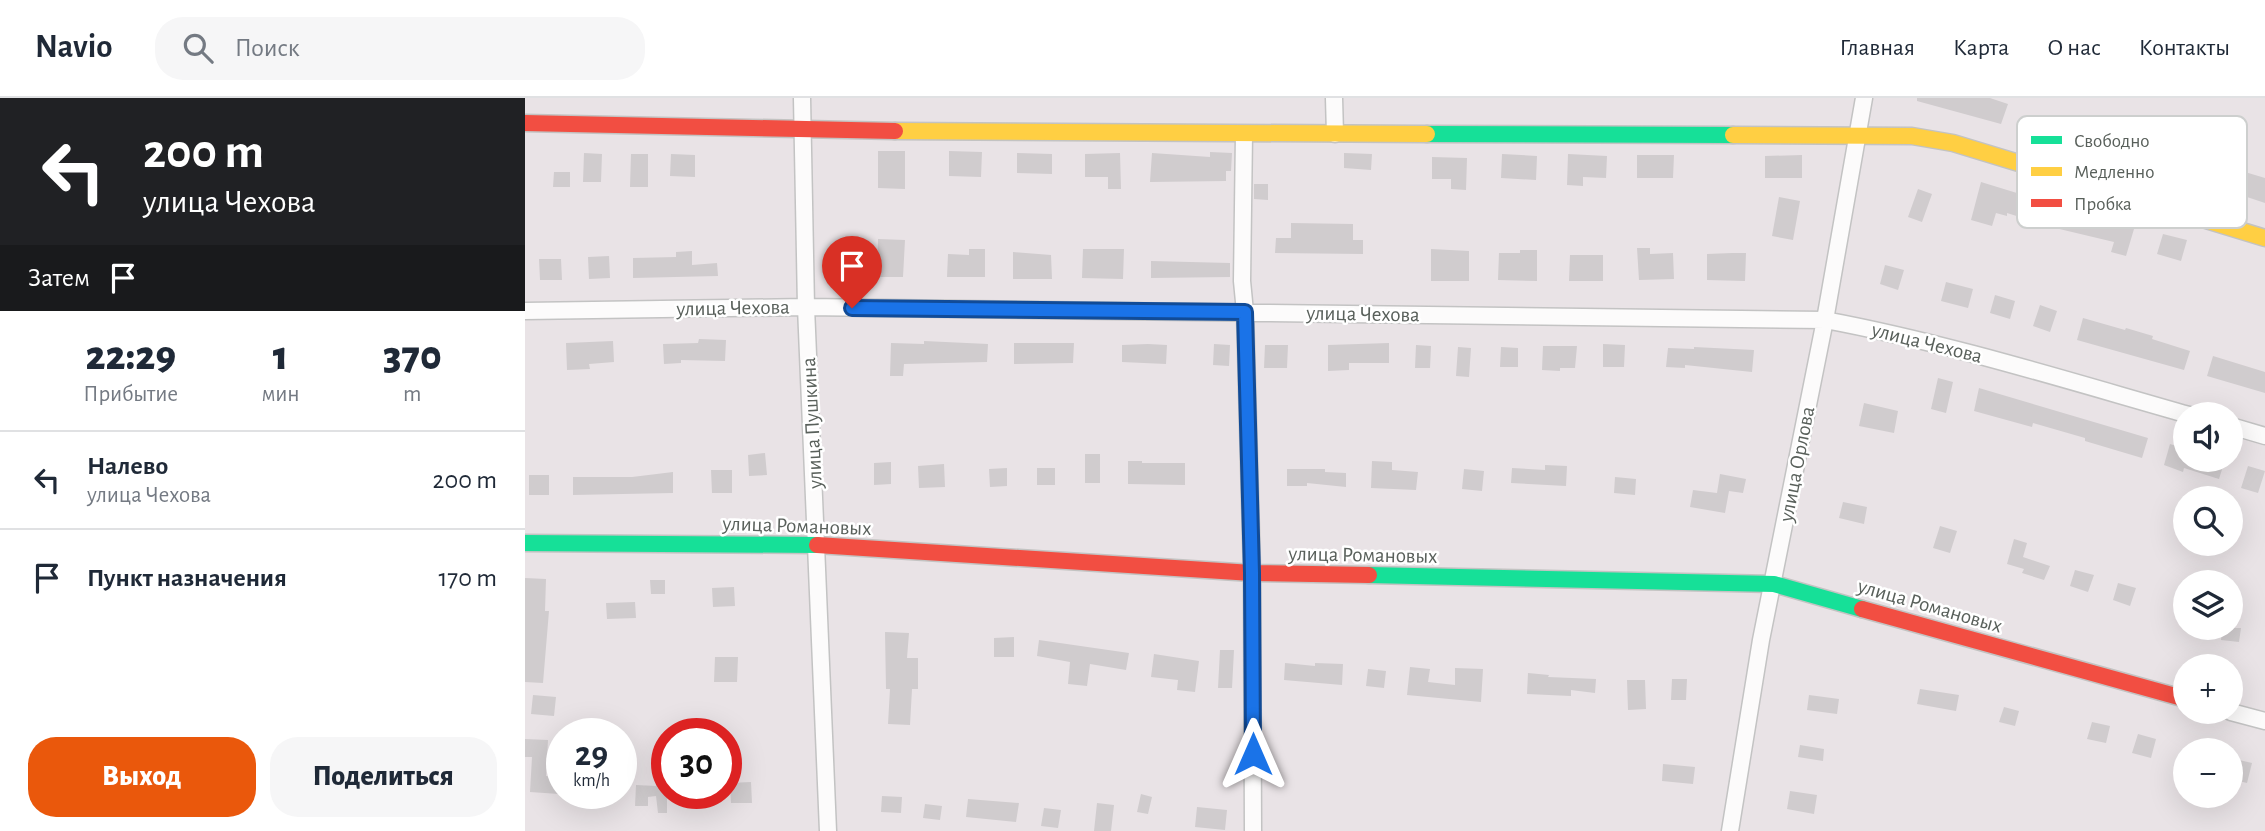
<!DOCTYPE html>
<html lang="ru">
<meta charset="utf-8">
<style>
body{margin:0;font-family:"Alegreya Sans",sans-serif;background:#f6f6f7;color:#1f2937;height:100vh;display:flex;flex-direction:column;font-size:26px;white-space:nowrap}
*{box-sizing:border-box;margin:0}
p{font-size:23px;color:#747a83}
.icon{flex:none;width:38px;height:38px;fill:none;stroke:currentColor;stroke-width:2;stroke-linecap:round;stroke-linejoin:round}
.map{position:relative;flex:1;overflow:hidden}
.drawer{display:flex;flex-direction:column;background:#fff;width:525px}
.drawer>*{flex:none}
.top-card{background:#202124;color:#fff;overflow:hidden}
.buttons{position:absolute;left:1648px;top:304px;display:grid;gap:14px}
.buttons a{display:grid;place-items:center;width:70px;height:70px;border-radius:50%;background:#fff;box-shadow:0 7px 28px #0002;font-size:35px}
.speed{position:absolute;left:21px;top:620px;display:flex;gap:14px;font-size:35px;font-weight:700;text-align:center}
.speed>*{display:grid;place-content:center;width:91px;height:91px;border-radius:50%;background:#fff;box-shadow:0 7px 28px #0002;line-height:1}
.speed small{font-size:18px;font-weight:400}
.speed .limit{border:10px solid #d22;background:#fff;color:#111}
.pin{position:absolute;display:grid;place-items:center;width:60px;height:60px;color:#fff;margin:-72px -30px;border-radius:50% 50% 50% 0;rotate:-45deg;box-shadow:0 0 7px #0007}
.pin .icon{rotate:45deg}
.me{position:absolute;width:77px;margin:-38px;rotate:0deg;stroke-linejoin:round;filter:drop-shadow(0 0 5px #0008)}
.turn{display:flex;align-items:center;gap:24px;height:147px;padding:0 28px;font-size:32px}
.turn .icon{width:91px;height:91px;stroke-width:2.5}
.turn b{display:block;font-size:49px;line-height:60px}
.then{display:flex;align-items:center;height:66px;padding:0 28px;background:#0003;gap:14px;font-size:26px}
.eta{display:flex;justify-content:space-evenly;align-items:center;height:119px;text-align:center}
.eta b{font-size:42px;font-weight:800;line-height:49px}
.button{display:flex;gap:14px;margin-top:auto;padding:14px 28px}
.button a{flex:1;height:80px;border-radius:28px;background:#ea580c;color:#fff;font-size:28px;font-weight:800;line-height:80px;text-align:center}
.button a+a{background:#f6f6f7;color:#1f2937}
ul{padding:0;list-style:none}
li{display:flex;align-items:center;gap:21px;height:98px;padding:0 28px;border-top:2px solid #e0e1e3}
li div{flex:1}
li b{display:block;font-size:26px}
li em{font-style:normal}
header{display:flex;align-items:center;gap:42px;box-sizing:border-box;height:98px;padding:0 35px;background:#fff;border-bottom:2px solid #e0e1e3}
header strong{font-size:33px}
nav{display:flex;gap:38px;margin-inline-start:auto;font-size:24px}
.search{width:490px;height:63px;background:#f6f6f7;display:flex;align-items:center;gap:18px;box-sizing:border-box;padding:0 24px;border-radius:28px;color:#747a83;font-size:26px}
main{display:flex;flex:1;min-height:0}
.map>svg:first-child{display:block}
.building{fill:#d0ccce}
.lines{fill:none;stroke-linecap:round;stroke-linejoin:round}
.street-casing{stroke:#c3c3c3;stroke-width:19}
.fast-casing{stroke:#c3c3c2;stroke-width:19}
.slow-casing{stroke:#c3c3c2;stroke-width:19}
.jam-casing{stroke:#c3c3c2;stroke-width:19}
.street{stroke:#fcfbfb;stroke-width:16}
.fast{stroke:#16e098;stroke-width:16}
.slow{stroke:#ffcf43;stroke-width:16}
.jam{stroke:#f24e42;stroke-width:16}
.route-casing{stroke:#114b97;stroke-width:18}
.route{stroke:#1a73e8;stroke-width:12}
.labels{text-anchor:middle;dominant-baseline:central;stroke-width:5;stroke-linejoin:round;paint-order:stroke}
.street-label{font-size:21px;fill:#59605b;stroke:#fff}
.key{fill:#fff;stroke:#cdcfce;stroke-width:2}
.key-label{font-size:19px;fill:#59605b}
</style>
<header>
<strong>Navio</strong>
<div class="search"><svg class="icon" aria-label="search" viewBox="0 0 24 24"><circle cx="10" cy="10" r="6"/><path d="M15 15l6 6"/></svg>Поиск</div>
<nav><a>Главная</a><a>Карта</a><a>О нас</a><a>Контакты</a></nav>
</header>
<main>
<section class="drawer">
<div class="top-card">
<div class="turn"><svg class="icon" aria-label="left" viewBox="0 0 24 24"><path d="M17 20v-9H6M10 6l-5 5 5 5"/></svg><div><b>200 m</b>улица Чехова</div></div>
<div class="then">Затем<svg class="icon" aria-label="arrive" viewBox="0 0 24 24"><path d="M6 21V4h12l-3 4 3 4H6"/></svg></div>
</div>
<div class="eta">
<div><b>22:29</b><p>Прибытие</p></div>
<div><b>1</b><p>мин</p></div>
<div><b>370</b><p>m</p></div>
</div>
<ul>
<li><svg class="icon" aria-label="left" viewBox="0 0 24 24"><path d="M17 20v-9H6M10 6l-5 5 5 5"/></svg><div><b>Налево</b><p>улица Чехова</p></div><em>200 m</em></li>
<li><svg class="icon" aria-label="arrive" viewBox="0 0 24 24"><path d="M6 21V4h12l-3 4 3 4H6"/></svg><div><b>Пункт назначения</b></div><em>170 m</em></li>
</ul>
<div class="button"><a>Выход</a><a>Поделиться</a></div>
</section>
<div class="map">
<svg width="1740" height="733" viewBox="0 0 1740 733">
<rect width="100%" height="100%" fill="#e9e3e6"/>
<path class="building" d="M1392,0H1465L1483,6L1476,26L1392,3Z
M1640,50L1740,80V105L1698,91L1632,76Z
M353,53H380V91L353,90Z
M424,53L457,54L456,79L424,78Z
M685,54L707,55L706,73H701V83L625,84L627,55L685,59Z
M59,55L77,56L76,84H58Z
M492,55L527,56V76L492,75Z
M595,55L596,91H583V79H560V56Z
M819,55L847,56L846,72L819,70Z
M106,56H123V89H105Z
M146,56L170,57V79L145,78Z
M977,56L1012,58L1011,82L976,80Z
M1043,56L1082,58L1081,80L1058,79V88L1042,87Z
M1112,57H1149L1148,80H1112Z
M1277,57V80H1240V58Z
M907,59L942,60L941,92L926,91V81H907Z
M29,74H45V89H28Z
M1456,84L1609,131L1601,158L1586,154L1589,144L1526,129L1482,115V118L1471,115L1467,128L1446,122Z
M729,86H743V102L729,101Z
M1393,91L1407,96L1397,124L1383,119Z
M1254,99L1275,103L1268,142L1247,138Z
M766,125L828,126V142H838V156L750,155L751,140H766Z
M1638,136L1662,142L1656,163L1632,156Z
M353,141L380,142L378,179H352Z
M1112,150H1125V156L1148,155L1149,181L1114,182Z
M444,151H460V179H422L423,156L444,157Z
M558,151H599L598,181L557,180Z
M906,151L944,153V183H906Z
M995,152H1012V183L973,182L974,155H995Z
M167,153V167L192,165L193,178L108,180V160L151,159V154Z
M488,154L526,157L527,181H488Z
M1207,155H1221L1220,183L1182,182V156Z
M1045,157H1078V183H1044Z
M84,158L85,180L64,181L63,159Z
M14,161H36L37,182H15Z
M626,163L705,165V179L626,180Z
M1360,167L1379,172L1373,192L1355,186Z
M1421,184L1448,191L1443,210L1416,203Z
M1470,197L1490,203L1485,221L1465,215Z
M1515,207L1532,213L1525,234L1508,228Z
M1558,220L1600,232L1601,230L1628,238L1627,241L1665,253L1659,272L1552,242Z
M174,241L201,242L200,263L156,262V265L139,266L138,246L173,245Z
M88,243L89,264L64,266L65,271L42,272L41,245Z
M399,243L463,246L462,264L379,266L378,278H365L366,245L399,246Z
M489,245H549L548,265L489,266Z
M864,245V265H824V272L803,273V247Z
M623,246L642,247L641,266L597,264V247Z
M689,246L705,247L704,268L688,267Z
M1078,246L1100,247L1099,269H1078Z
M740,247H763L762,270H739Z
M891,247L906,248L905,270H890Z
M1018,248H1052L1050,270H1035V273L1017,272Z
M933,249L946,250L944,279L931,278Z
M976,249L993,250V269H975Z
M1169,249L1229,252L1227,274L1160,267V270L1141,269L1143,250L1169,251Z
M1688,258L1740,274V295L1682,278Z
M1413,280L1428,284L1421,315L1406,311Z
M1454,290L1623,340L1617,360L1560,343V340L1508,325L1507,329L1449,313Z
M1339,305L1373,313L1369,335L1334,328Z
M1645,346L1661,351V362H1700L1694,381L1659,370L1658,374L1639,367Z
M240,355L242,377L224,378L223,357Z
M560,356H575V385H560Z
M603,363H617V365H660V387L603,386Z
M847,363L867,364V372L893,374L891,392L846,390Z
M366,364V386L349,387V365Z
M419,366L420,389L394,390L393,368Z
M1020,367L1042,368L1041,388L986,385L987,370L1020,372Z
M1723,368L1740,373L1733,395L1716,390Z
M482,370V388L465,389L464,371Z
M512,370H530V387H512Z
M762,371H800V374L821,375V389L782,385V388H762Z
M939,371L959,373L957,393L937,391Z
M186,372H207V395H187Z
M148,374V395L48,397V379H107Z
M1195,376L1221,381L1218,395L1204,393L1200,415L1165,409L1168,392L1192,395Z
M4,377H24V397H4Z
M1090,379L1111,381L1110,397L1089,395Z
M1318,404L1342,409L1339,426L1314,420Z
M1415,428L1432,433L1425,455L1408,450Z
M1489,441L1502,445L1498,459L1525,468L1519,482L1497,475L1499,471L1482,466Z
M1550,472L1569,477L1563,494L1545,488Z
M0,480L21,481L20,513H24L18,585L0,584Z
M125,482H140V496H126Z
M1593,485L1611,490L1605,508L1588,502Z
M209,489L210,508L188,509L187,490Z
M110,504L111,520L82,521L81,505Z
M1697,530H1716L1714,544L1696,542Z
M360,534L384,535L382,560H393V591H387L385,627L363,626L365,591H361Z
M489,539V559H469V540Z
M514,542L604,555L601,572L565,566L562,588L543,586L545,564L512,558Z
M695,552H709L707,590H693Z
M629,556L674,563L670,594L652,592L653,582L626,579Z
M190,559H213L212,584H189Z
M760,565L790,568V565L818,566L817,587L759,582Z
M885,569L905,571L903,584L930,587V570L958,571L956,604L882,597Z
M843,571L861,573L859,590L841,588Z
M1003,575L1024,577L1023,579L1071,581L1070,595L1046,592V598L1002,596Z
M1147,581H1162L1161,602H1146Z
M1102,582H1120L1121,611L1103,612Z
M1395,591L1434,597L1431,613L1392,606Z
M8,597L31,599L29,618L6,616Z
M1284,597L1314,601L1312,616L1282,612Z
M1479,609L1494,613L1490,628L1474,624Z
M1567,624L1585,628L1581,645L1562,641Z
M1613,636L1631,641L1626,660L1607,655Z
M0,641L23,642L21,678L35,679L34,696L5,694L7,659H0Z
M1275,647L1299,651L1298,663L1273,659Z
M1710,661L1727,665L1722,685L1706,681Z
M1138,666L1170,669L1168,686L1137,683Z
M142,675V695H150V697L142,698V715H133L131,698L123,699V708H110L111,687L131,688L130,676Z
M226,684L227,705H206L205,685Z
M1265,693L1292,697L1289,716L1262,711Z
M616,696L627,699L623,716L612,714Z
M357,698L377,699L376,715L356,714Z
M443,701L494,705L491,724L441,719Z
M572,705L589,707L586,733H569Z
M400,706L417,708L415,722L398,720Z
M672,709L702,712L700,732L670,729Z
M519,710L536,712L533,730L516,728Z"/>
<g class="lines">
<g class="street-casing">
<path id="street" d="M277,0L281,209L303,733
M809,0L810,36
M719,36L717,183L720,214L727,475L728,733
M0,213L281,209L1300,222C1423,245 1544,283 1664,317
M1706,328L1740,338
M1706,614L1740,623
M1205,733L1236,542L1300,222L1339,0"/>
</g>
<g class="fast-casing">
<path id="fast" d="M902,36L1208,37
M0,445L292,447
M844,477L1249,486L1337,511"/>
</g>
<g class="slow-casing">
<path id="slow" d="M370,33L902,36
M1208,37L1387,38L1428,45L1740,140"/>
</g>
<g class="jam-casing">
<path id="jam" d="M0,25L370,33
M292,447L727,475L844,477
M1337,511L1661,601"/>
</g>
<use href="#street" class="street"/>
<use href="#fast" class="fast"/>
<use href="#slow" class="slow"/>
<use href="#jam" class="jam"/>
</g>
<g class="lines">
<g class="route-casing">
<path id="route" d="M327,210L720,214L727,475L728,656"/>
</g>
<use href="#route" class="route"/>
</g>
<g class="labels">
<g class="street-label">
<text transform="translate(208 210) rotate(-1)">улица Чехова</text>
<text transform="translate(838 216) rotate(1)">улица Чехова</text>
<text transform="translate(1402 245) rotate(14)">улица Чехова</text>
<text transform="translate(287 325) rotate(-93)">улица Пушкина</text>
<text transform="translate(1272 366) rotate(-79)">улица Орлова</text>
<text transform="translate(272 428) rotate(2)">улица Романовых</text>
<text transform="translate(838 457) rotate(1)">улица Романовых</text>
<text transform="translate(1405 508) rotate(16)">улица Романовых</text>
</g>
</g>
<rect x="1492" y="18" width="230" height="112" rx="10" class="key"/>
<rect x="1506" y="38" width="31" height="8" fill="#16e098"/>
<rect x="1506" y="69" width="31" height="9" fill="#ffcf43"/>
<rect x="1506" y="101" width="31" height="8" fill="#f24e42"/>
<g class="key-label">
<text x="1549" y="49">Свободно</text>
<text x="1549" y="80">Медленно</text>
<text x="1549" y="112">Пробка</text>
</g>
</svg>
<div class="buttons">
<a><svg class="icon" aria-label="sound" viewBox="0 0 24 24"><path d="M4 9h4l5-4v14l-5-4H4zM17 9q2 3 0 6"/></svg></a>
<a><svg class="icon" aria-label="search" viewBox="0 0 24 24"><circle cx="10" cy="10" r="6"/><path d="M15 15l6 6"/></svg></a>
<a><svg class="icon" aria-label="layers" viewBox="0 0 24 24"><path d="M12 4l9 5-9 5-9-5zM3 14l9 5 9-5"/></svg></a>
<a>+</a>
<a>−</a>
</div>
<div class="speed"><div>29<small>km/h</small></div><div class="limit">30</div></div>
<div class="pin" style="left:327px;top:210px;background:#d93025"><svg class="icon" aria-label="arrive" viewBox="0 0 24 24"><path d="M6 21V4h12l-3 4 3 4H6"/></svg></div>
<svg class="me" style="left:728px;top:656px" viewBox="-20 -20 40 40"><path d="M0-17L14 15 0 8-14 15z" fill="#1a73e8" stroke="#fff" stroke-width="4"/></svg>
</div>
</main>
